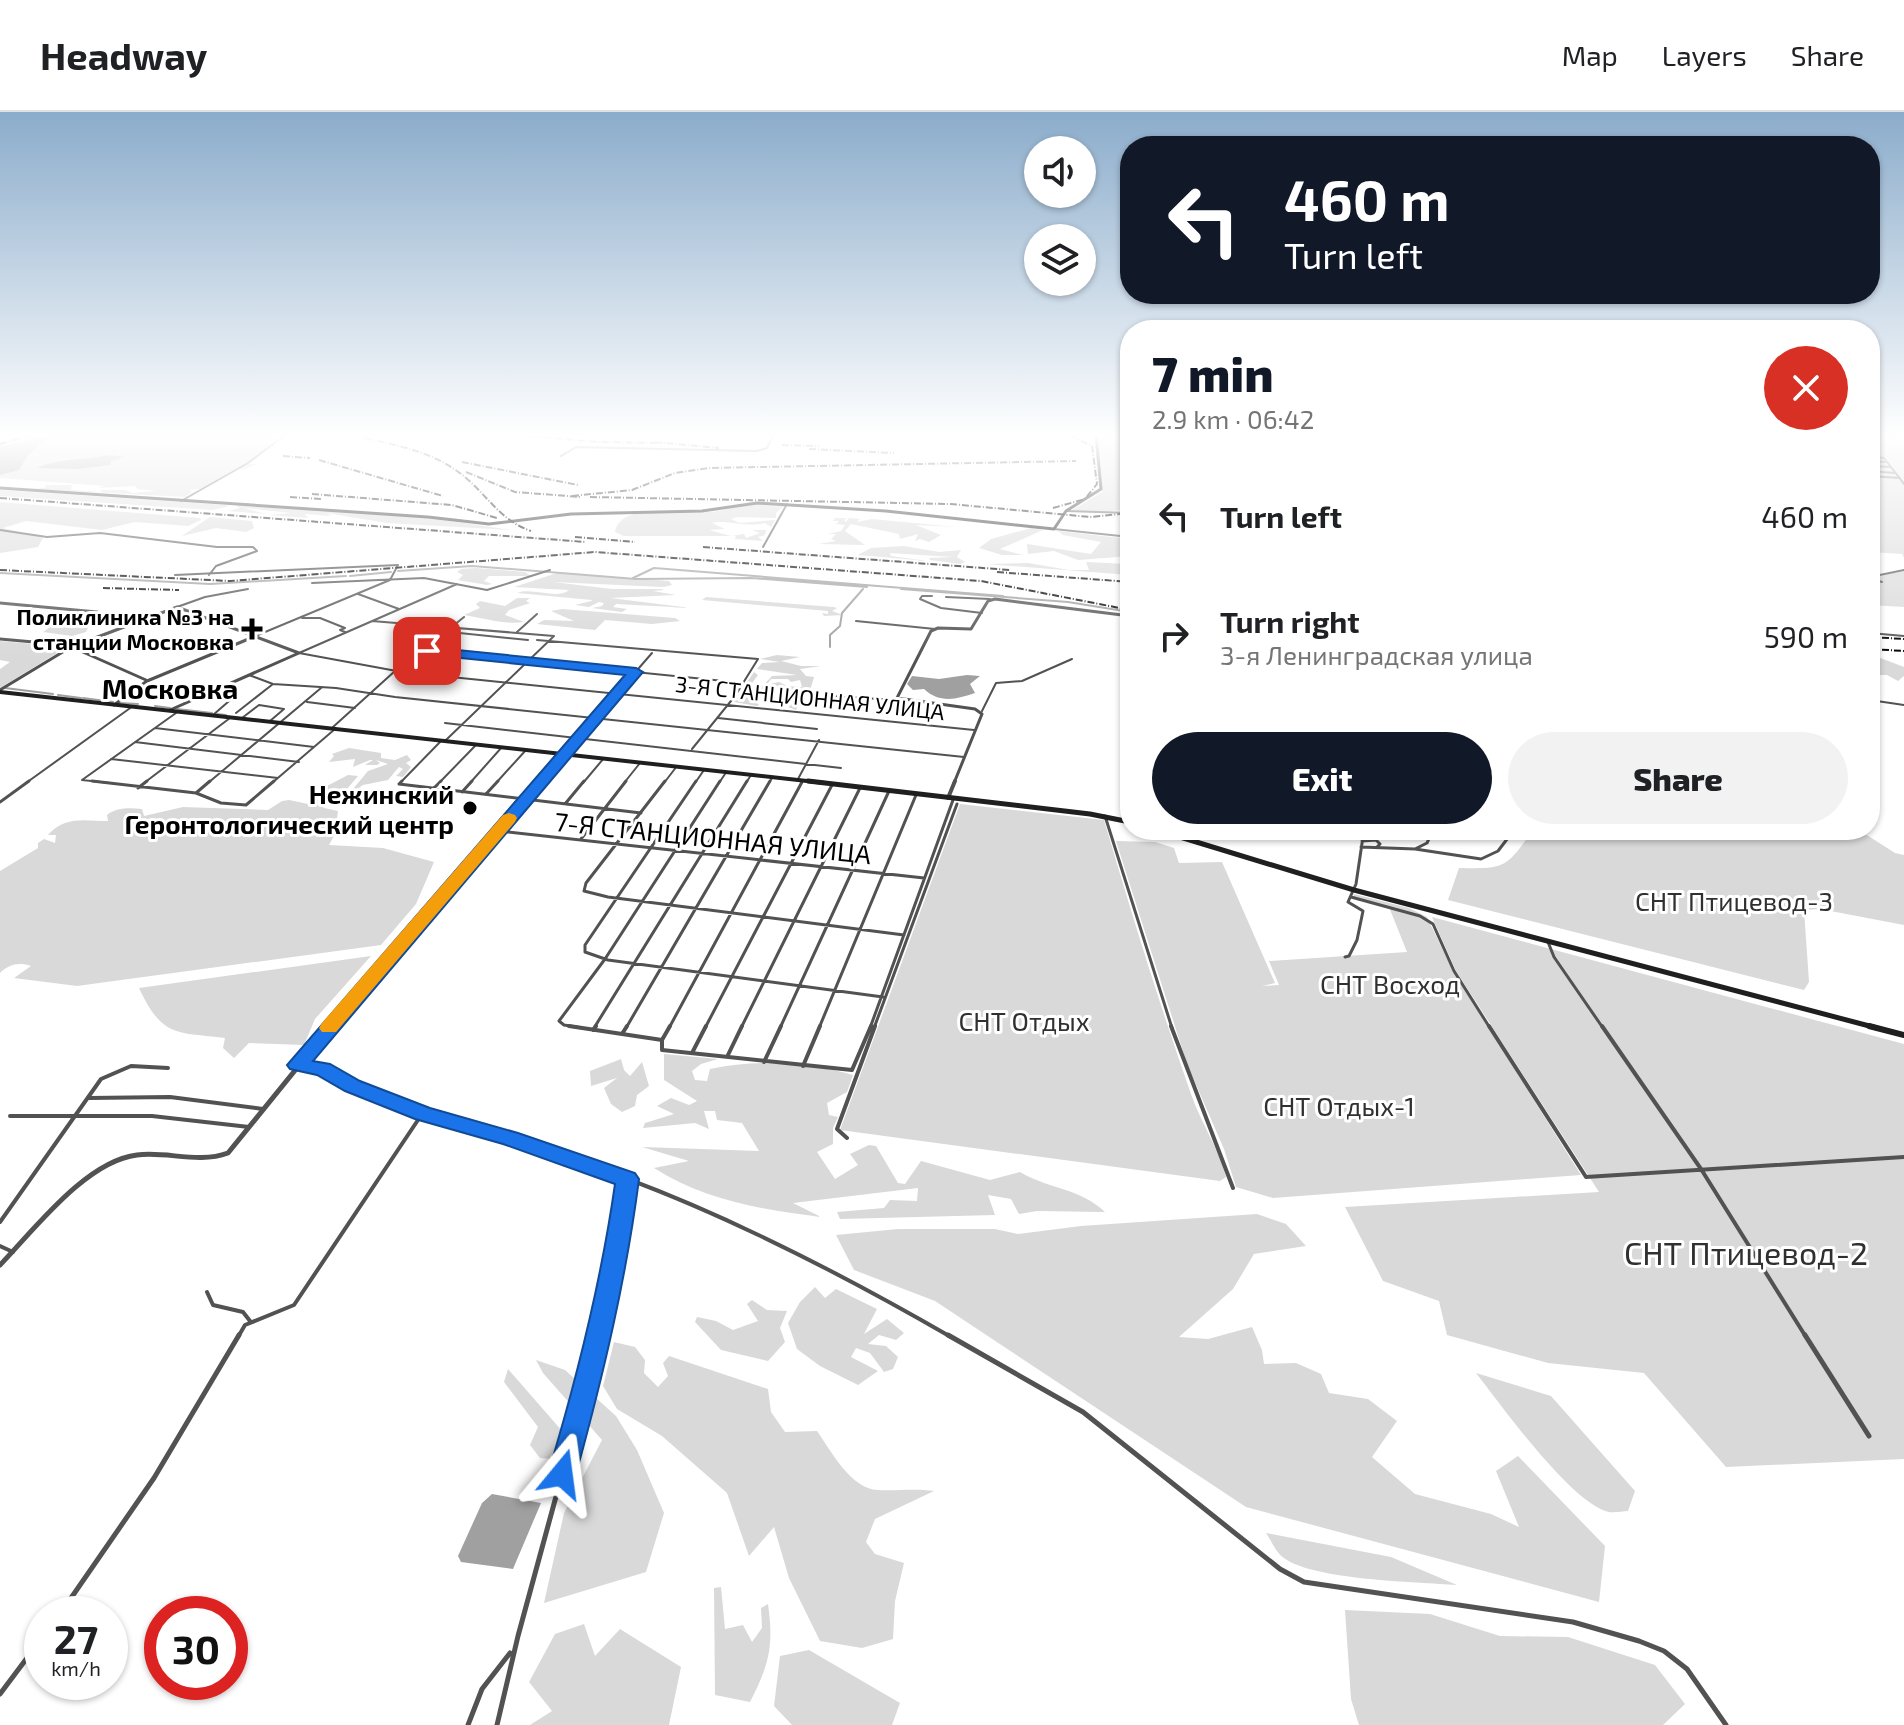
<!DOCTYPE html>
<meta charset="utf-8">
<style>
body{margin:0;font-family:"Exo 2",sans-serif;background:#f2f2f2;color:#202124;height:100vh;display:flex;flex-direction:column;font-size:30px;white-space:nowrap}
*{box-sizing:border-box;margin:0}
p{font-size:26px;color:#757577}
.icon{flex:none;width:44px;height:44px;fill:none;stroke:currentColor;stroke-width:2;stroke-linecap:round;stroke-linejoin:round}
.map{position:relative;flex:1;overflow:hidden}
.details{position:absolute;left:1120px;top:208px;width:760px;height:520px;display:flex;flex-direction:column;background:#fff;border-radius:32px;box-shadow:0 2px 6px #0004}
.details>*{flex:none}
.top-card{position:absolute;left:1120px;top:24px;width:760px;height:168px;border-radius:32px;box-shadow:0 2px 6px #0004;background:#111827;color:#fff;overflow:hidden}
.buttons{position:absolute;left:1024px;top:24px;display:grid;gap:16px}
.buttons a{display:grid;place-items:center;width:72px;height:72px;border-radius:50%;background:#fff;box-shadow:0 2px 6px #0004;font-size:40px}
.speed{position:absolute;left:24px;top:1484px;display:flex;gap:16px;font-size:40px;font-weight:700;text-align:center}
.speed>*{display:grid;place-content:center;width:104px;height:104px;border-radius:50%;background:#fff;box-shadow:0 2px 6px #0004;line-height:1}
.speed small{font-size:20px;font-weight:400}
.speed .limit{border:12px solid #d22;background:#fff;color:#111}
.pin{position:absolute;display:grid;place-items:center;width:68px;height:68px;color:#fff;margin:-34px;border-radius:16px;box-shadow:0 4px 12px #0006}
.me{position:absolute;width:88px;margin:-44px;rotate:16deg;stroke-linejoin:round;filter:drop-shadow(0 0 6px #0008)}
.turn{display:flex;align-items:center;gap:28px;height:168px;padding:0 32px;font-size:36px}
.turn .icon{width:104px;height:104px;stroke-width:2.5}
.turn b{display:block;font-size:56px;line-height:68px}
.round{display:grid;place-items:center;flex:none;width:84px;height:84px;border-radius:42px;background:#f2f2f2}
.headline{display:flex;align-items:center;justify-content:space-between;height:136px;padding:0 32px}
h1{font-size:48px;font-weight:800;line-height:60px;color:#111827}
.primary-button{display:flex;gap:16px;margin-top:auto;padding:16px 32px}
.primary-button a{flex:1;height:92px;border-radius:48px;background:#111827;color:#fff;font-size:32px;font-weight:800;line-height:92px;text-align:center}
.primary-button a+a{background:#f2f2f2;color:#202124}
ul{padding:0;list-style:none}
li{display:flex;align-items:center;gap:24px;height:120px;padding:0 32px}
li div{flex:1}
li b{display:block;font-size:30px}
li em{font-style:normal}
header{display:flex;align-items:center;gap:48px;box-sizing:border-box;height:112px;padding:0 40px;background:#fff;border-bottom:2px solid #e0e0e0}
header strong{font-size:38px}
nav{display:flex;gap:44px;margin-inline-start:auto;font-size:28px}
.map>svg:first-child{display:block}
.green{fill:#d9d9d9}
.water{fill:#a0a0a0}
.lines{fill:none;stroke-linecap:round;stroke-linejoin:round}
.stream{stroke:#a0a0a0;stroke-width:2}
.minor-far3{stroke:#525252;stroke-width:2}
.minor-far2{stroke:#525252;stroke-width:3}
.minor-far1{stroke:#525252;stroke-width:4}
.minor{stroke:#525252;stroke-width:5}
.tertiary-far3{stroke:#525252;stroke-width:2}
.tertiary-far2{stroke:#525252;stroke-width:3}
.tertiary-far1{stroke:#525252;stroke-width:4}
.tertiary{stroke:#525252;stroke-width:5}
.secondary-far3{stroke:#1f1f1f;stroke-width:3}
.secondary-far2{stroke:#1f1f1f;stroke-width:4}
.secondary-far1{stroke:#1f1f1f;stroke-width:5}
.secondary{stroke:#1f1f1f;stroke-width:6}
.rail{stroke:#000;stroke-width:2;stroke-dasharray:7 2 1 2;stroke-linecap:butt}
.route{fill:#1a73e8;stroke:#114b97;stroke-width:2}
.slow{fill:#f59e0b}
.poi-dot{fill:#000;stroke:#fff;stroke-width:3}
.labels{text-anchor:middle;dominant-baseline:central;stroke-width:6;stroke-linejoin:round;paint-order:stroke}
.far-poi-label{font-size:22px;font-weight:bold;fill:#000;stroke:#fff;text-anchor:end}
.far-street-label{font-size:22px;fill:#000;stroke:#fff}
.poi-label{font-size:26px;font-weight:bold;fill:#000;stroke:#fff;text-anchor:end}
.street-label{font-size:26px;fill:#000;stroke:#fff}
.park-label{font-size:26px;fill:#303030;stroke:#fff}
.far-district-label{font-size:28px;font-weight:bold;fill:#000;stroke:#fff}
.near-park-label{font-size:32px;fill:#303030;stroke:#fff}
</style>
<header>
<strong>Headway</strong>
<nav><a>Map</a><a>Layers</a><a>Share</a></nav>
</header>
<div class="map">
<svg width="1904" height="1613" viewBox="0 0 1904 1613">
<rect width="100%" height="100%" fill="#fff"/>
<path class="green" d="M49,323H272L275,325L266,333L273,331L262,341L254,342L258,343L247,352H257L242,358L238,355L200,377L190,378L192,380L185,385L31,377L45,376L46,373H72L71,378L102,380L100,378H126L132,381L156,379L137,377L136,374L98,376L104,374L0,366V333L26,325Z
M1098,323H1119L1125,342L1124,354L1130,361V396L1103,401L1071,399L1102,380Z
M1870,323H1904V331L1897,325L1894,328L1904,333V446L1902,442L1870,440Z
M0,378L226,393L229,394L213,398L0,384Z
M0,390L200,406L201,408L188,414L135,410L102,418L26,409L3,416L43,426L38,435L0,441Z
M750,392L784,394L776,401V406L737,405L731,407L740,411L775,408L771,415L765,411C747,416 725,407 712,411L725,417L709,418L731,424L744,422L746,426L760,421L752,418H766L765,423L758,425L763,429L735,427L736,424H624L615,420C620,389 684,402 708,400C718,400 736,395 750,392Z
M241,393L431,406L512,418L387,411L326,401L332,404L305,402L308,406L269,403L291,401L244,396L266,402L228,399L240,396L236,394Z
M210,405L252,409L254,416L246,420L216,416L182,424Z
M835,406H847L844,408L846,410L849,406L860,407L857,410L872,407L956,415L916,413L941,423L929,430L920,427L915,429L918,422L900,427L899,422L851,412L845,419L865,433L819,432L836,429L831,427L836,422H828L841,419L845,413L836,412L839,409H833Z
M1031,416L1043,418L1000,437L1023,443H1002L979,436L991,427Z
M1058,419L1130,427V444L1078,448L1054,439L1028,442L1027,432L1091,442L1101,430L1063,423Z
M904,434L939,440L961,438L957,445L965,450L960,452L930,448L929,446L953,445L890,441L891,444L928,449L858,443L871,436Z
M1086,450L1127,452L1130,454L1122,455L1130,459V463L986,452L1028,451L1069,458H1089Z
M476,456L525,460L531,464H489L484,469L492,472L487,473L458,468L463,463L457,460L461,457Z
M1904,459V495L1870,493L1872,465Z
M557,461L669,469L672,473L663,475L553,470L612,477H662L664,478L653,479L676,483L610,486L691,496L616,492L613,495L627,497L622,500L592,496L602,494L604,491L599,490L589,495L575,493L591,489L600,481L592,488L517,481C532,475 558,488 569,478L514,475Z
M706,485L834,495L837,496L832,499L843,503L824,504L822,501L828,502V499L702,488Z
M517,486H530L526,489L530,491L509,498L505,503L524,510C506,513 483,506 464,503L480,496L476,492L480,489L505,494Z
M562,497L675,506L680,509L652,512L605,508L595,518L537,512L544,508L574,509L551,499Z
M73,499L99,502L75,506L78,512L88,516L86,520L72,524L43,520Z
M0,529L67,535L0,576V557L10,550L0,548Z
M1870,542L1904,555V564L1898,569L1887,563H1877L1880,572L1870,571Z
M777,543L800,545L781,549L801,554H821L800,557L806,564L814,565L810,578L796,598L788,595L794,591L795,579L770,572L779,570L787,574L802,575L800,568L791,570L788,567H771L765,575L767,578L755,589L759,593L757,594L734,590L754,560L758,563L750,574L752,579L760,577L772,564L797,563L757,557L762,551L780,550L760,547Z
M349,636L381,641V646L395,648L407,643L411,648L406,651L411,655L403,665L396,664L403,657L399,655L388,668L363,673L348,683L368,659L388,652L376,648L380,651L377,653H365L373,648H370L353,655L355,647L329,650L334,644L332,642Z
M348,663L358,664L347,677L319,691L324,696L338,699L335,722L329,733L383,736L434,750L416,792L381,833L77,874L14,866L31,854C19,850 9,852 0,861V759L38,736V731L44,727L55,731L56,723H48C65,703 86,709 108,709L107,703C117,695 130,696 142,697L144,704L183,695L268,698L282,689L289,688L313,693L323,676Z
M960,692L1104,708C1131,800 1159,891 1191,982C1201,1011 1218,1035 1226,1065L1220,1069L840,1018Z
M1533,718H1859L1895,741L1904,743V813L1820,797L1804,798L1809,870L1804,878L1448,788L1459,756C1506,757 1506,756 1533,718Z
M1116,729L1155,730L1174,736L1179,751L1222,750L1275,871L1262,874L1279,873L1269,849L1407,840L1389,795L1354,785V782L1409,796L1427,805L1453,859L1581,1063L1273,1086L1236,1075L1224,1037L1187,952Z
M1432,805L1904,932V1347L1726,1355L1644,1261L1548,1251L1447,1223L1439,1189L1383,1169L1345,1095L1599,1080L1456,859Z
M371,844L315,907L304,933L249,931L234,946L223,936L225,926C175,920 162,925 139,876Z
M664,942L718,947L701,952L692,959L695,968L707,969L710,957C755,947 809,950 853,963L847,980L827,991L829,1003L838,1005L833,1016V1032L817,1040L835,1067L858,1053L850,1042L869,1033L876,1034L898,1071L905,1072L921,1049L990,1068L1020,1060C1051,1078 1080,1076 1105,1100L1037,1099L1019,1102L1011,1087L988,1083L995,1103L840,1107L837,1100L884,1096L890,1088L917,1089L918,1076L793,1091L821,1105C764,1098 703,1088 654,1056L689,1049L642,1035L759,1039L742,1011L717,1008L715,999H704L709,1017L695,1011L643,1016L645,1011L674,1002L657,994L671,986L689,993L697,989L664,968Z
M621,947L624,958L630,964L642,950L649,974L637,983L635,994L622,1000L611,992L604,976L617,966L591,974L590,959Z
M1257,1102L1286,1112L1306,1134L1254,1142L1233,1177L1179,1225L1208,1227L1252,1215L1262,1238L1264,1252L1296,1251L1321,1262L1329,1281L1368,1287L1397,1309L1372,1345L1415,1382L1491,1402L1519,1415L1496,1359L1518,1344L1605,1434L1599,1490L1246,1395L935,1189L854,1158L836,1123L898,1117H995L1018,1122L1081,1114Z
M815,1175L825,1186L836,1177L877,1197L864,1222L887,1207L904,1221L896,1228L879,1223L868,1232L886,1234L898,1245L893,1257L884,1260L870,1241L856,1236L851,1245L878,1259L858,1273L820,1254L797,1237L788,1211L800,1190Z
M752,1188L767,1198L787,1199L780,1216L785,1230L768,1249L721,1238L695,1210L697,1205L716,1209L733,1218L758,1209L747,1192Z
M614,1230L635,1235L645,1248L644,1261L658,1275L668,1264L663,1251L669,1244L768,1277L771,1300L785,1320L817,1319C831,1339 851,1377 878,1378C898,1379 915,1376 934,1379L875,1407L866,1430L875,1442L904,1451L895,1489L893,1527L862,1536L820,1529L789,1466L774,1415L749,1444L727,1381L662,1324L617,1297L603,1274Z
M536,1248L565,1258L616,1304L637,1338L664,1401L646,1460L544,1491L564,1401L602,1328L543,1261Z
M508,1257L570,1328L563,1348L540,1346L530,1333L538,1315L504,1270Z
M1476,1261L1551,1284L1635,1379L1628,1399C1623,1399 1615,1401 1609,1400C1571,1391 1502,1294 1476,1261Z
M1266,1421L1391,1445L1457,1473C1417,1470 1313,1468 1284,1446C1276,1441 1271,1428 1266,1421Z
M721,1475L725,1517L743,1513L752,1530L762,1516L761,1496L768,1492C774,1534 769,1553 750,1590L715,1583L714,1476Z
M1345,1498L1430,1502L1500,1524L1568,1525L1655,1553L1685,1592L1663,1613H1359L1351,1587Z
M584,1512L595,1544L620,1517L681,1555L669,1613H530L552,1599L529,1570L555,1522Z
M809,1538L900,1591L892,1613H792L774,1594L780,1544Z"/>
<path class="water" d="M43,324L50,325L28,343L19,358L0,363V335Z
M110,343L125,345L111,349L110,353L78,357L36,356C60,346 85,348 110,343Z
M967,563L980,564L970,572L975,581C957,587 940,592 924,577L913,578L907,572L912,564L939,567Z
M492,1382L541,1391L513,1457L461,1450L458,1444L482,1391Z"/>
<g class="lines">
<path class="stream" d="M398,459L472,454L636,467L751,466L867,475
M0,461L210,472L346,464
M350,464L391,460
M633,466L654,456L1003,484
M901,477L1068,490L1130,500
M830,535V523L840,514L842,501L863,477
M5,576L53,582
M58,583L81,586
M83,586L113,590
M119,591L138,592
M155,594L170,596
M177,597L212,601
M217,602L226,603"/>
<path class="minor-far3" d="M561,344L576,335L757,339L767,336L773,323
M1870,344L1884,346L1904,372
M1870,349L1886,350
M1870,354L1891,355
M1870,359L1895,361
M1870,364L1900,366
M181,389L248,351L285,323
M1066,399L1130,401
M0,418L47,425L100,421L217,435H253L257,439L216,454L209,463
M763,435L787,392
M175,463L398,453L390,468
M1870,466L1882,470
M312,471L424,466L487,478L550,458
M358,482L399,497
M932,484H922L920,487L941,496L982,501
M946,485L990,487
M177,495L205,485L248,477
M302,506H320L345,516L340,518L345,520
M372,509L554,524
M856,509L935,517
M453,514L464,505
M517,520L537,502
M1870,521L1904,524
M253,525L390,468
M537,528L758,547L735,584L692,637
M427,539L744,571
M299,541L402,560L974,618
M299,541L457,472
M402,560L450,520L528,528
M249,563L273,572L336,576L395,585L964,645
M828,584L898,588
M1870,588L1904,593
M307,590L355,596
M982,599L996,571L1022,569L1072,547
M236,601L273,572
M213,603L236,583
M242,606L259,593L284,597L270,609
M718,606L817,617
M445,611L841,656
M333,615L395,559
M155,616L314,635
M446,628L554,524
M135,630L299,650
M565,641L652,541
M111,647L278,666
M798,667L819,628
M82,668L110,671
M82,668L176,601
M26,671L133,594
M144,671L230,606
M208,671L321,576
M272,671L335,617
M400,671L441,629
M439,671L475,634
M470,671L502,635
M496,671L526,638
M583,671L604,646
M624,671L640,651
M664,671L677,654
M695,671L704,658
M719,671L725,662
M746,671L751,663
M769,671L772,666"/>
<path class="minor-far2" d="M92,669L196,681L221,691L246,693L274,669
M665,669L586,771L584,779L608,785L904,823
M696,669L585,833V840L608,848L883,885
M399,672L641,701
M399,672L402,669
M138,676L147,669
M433,677L441,669
M462,680L472,669
M196,681L210,669
M486,682L498,669
M0,690L29,669
M565,692L584,669
M1105,704L1172,916
M498,719L924,766
M1433,722L1447,723
M581,727L626,669
M1362,729L1376,728L1380,732L1377,735
M1361,735L1415,737L1481,747L1498,739L1514,718
M1415,737L1427,731L1433,718
M1351,785L1420,804L1433,812L1454,859L1490,916
M1548,830L1554,845L1603,916
M1345,845L1349,844L1357,828L1363,799L1348,790L1356,772L1364,718
M582,916L564,913L559,909L605,847L720,669
M594,916L747,669
M626,916L770,669
M669,916L802,670
M705,916L832,673
M741,916L860,676
M780,916L889,679
M819,916L916,683
M870,916L953,688
M874,916L957,692"/>
<path class="minor-far1" d="M569,914L662,928
M670,914L662,928V938L852,958L871,914
M1171,914L1233,1076
M1489,914L1586,1065L1904,1045
M1602,914L1701,1057L1806,1225
M593,918L596,914
M622,922L627,914
M692,941L706,914
M727,945L742,914
M764,950L781,914
M300,953C322,957 336,967 355,975C377,985 400,995 423,1002C490,1025 558,1042 625,1066C738,1108 847,1165 951,1225
M803,954L820,914
M89,986L170,985L263,997
M10,1004H152L249,1015
M847,1026L837,1017L875,914
M0,1110L101,967L131,954L168,956
M0,1134L13,1140
M207,1180L213,1193L243,1200L250,1209
M238,1225L245,1213L294,1193L422,1002
M599,1225L627,1069"/>
<path class="minor" d="M948,1223L1083,1300L1280,1457L1304,1470L1573,1510L1639,1529L1664,1539L1687,1557L1726,1613
M1805,1223L1869,1324
M60,1502L154,1366L239,1223
M0,1582L42,1526
M468,1613L482,1577L510,1541
M497,1613L518,1524L600,1223"/>
<path class="tertiary-far3" d="M1054,417L1130,425
M1870,465L1904,458"/>
<path class="tertiary-far2" d="M0,491L97,500L127,512
M0,527L67,533L146,568
M0,578L71,535L177,495L299,541
M114,593L147,569L251,526
M170,598L299,541
M538,671L563,642
M954,671L982,602L975,597L897,586L931,519L938,516L971,517L988,489L995,487L1130,504"/>
<path class="tertiary-far1" d="M948,686L955,669
M330,916L540,669"/>
<path class="tertiary" d="M0,1153C34,1118 86,1049 137,1043C167,1039 198,1052 228,1041L331,914"/>
<path class="secondary-far3" d="M0,376L428,405L489,412L571,402L702,399L757,391L886,399L1054,417L1066,399L1101,377L1096,323"/>
<path class="secondary-far2" d="M0,580L825,671"/>
<path class="secondary-far1" d="M808,669L1090,702L1130,710
M1157,718L1354,778L1877,916"/>
<path class="secondary" d="M1869,914L1904,923"/>
<path class="rail" d="M354,323C388,332 425,337 454,357C484,376 496,407 531,419
M518,323L599,330L663,331
M1125,323L1130,359
M655,330L719,336
M0,332L31,323
M782,333L819,334
M809,337L894,341
M283,344L310,346
M319,348L443,384
M462,350L578,373
M466,360L515,380L581,385
M312,382L452,393L497,406
M572,384L632,378L675,361L709,356L1076,349
M290,385L321,387
M590,385L951,392L1090,405L1130,401
M0,386L586,430
M1053,396L1085,387L1097,372L1092,334L1069,323
M575,425L635,430
M703,435L1010,458
M0,458L230,469L595,440L981,469L1130,498
M997,460L1130,470
M103,476L179,478
M1870,525L1904,527
M1870,537L1904,539"/>
</g>
<linearGradient id="sky" x2="0" y2="1"><stop stop-color="#8baccb"/><stop offset="0.59" stop-color="#fff"/><stop offset="1" stop-color="#fff" stop-opacity="0"/></linearGradient>
<rect width="1904" height="548" fill="url(#sky)"/>
<path class="route" d="M427,535L636,556L643,560L313,949L330,952L360,969L430,996L518,1021L635,1061L639,1067C626,1168 603,1264 576,1362L572,1371L562,1375L552,1371L548,1362C577,1266 601,1171 615,1072L503,1032L415,1007L345,979L317,963L290,957L287,953L625,563L422,542V536Z"/>
<path class="slow" d="M509,701L515,703L517,706L515,710L336,920H322L319,916L322,911L503,703Z"/>
<g class="poi-dot">
<path d="M248 505h8v8h8v8h-8v8h-8v-8h-8v-8h8z"/>
<circle cx="470" cy="696" r="8"/>
</g>
<g class="labels">
<g class="far-poi-label">
<text x="234" y="504">Поликлиника №3 на<tspan x="234" dy="25">станции Московка</tspan></text>
</g>
<g class="far-street-label">
<text transform="translate(810 585) rotate(6)">3-Я СТАНЦИОННАЯ УЛИЦА</text>
</g>
<g class="poi-label">
<text x="454" y="681">Нежинский<tspan x="454" dy="30">Геронтологический центр</tspan></text>
</g>
<g class="street-label">
<text transform="translate(713 725) rotate(6)">7-Я СТАНЦИОННАЯ УЛИЦА</text>
</g>
<g class="park-label">
<text x="1734" y="788">СНТ Птицевод-3</text>
<text x="1390" y="871">СНТ Восход</text>
<text x="1024" y="908">СНТ Отдых</text>
<text x="1339" y="993">СНТ Отдых-1</text>
</g>
<g class="far-district-label">
<text x="170" y="576">Московка</text>
</g>
<g class="near-park-label">
<text x="1746" y="1140">СНТ Птицевод-2</text>
</g>
</g>
</svg>
<div class="buttons">
<a><svg class="icon" aria-label="sound" viewBox="0 0 24 24"><path d="M4 9h4l5-4v14l-5-4H4zM17 9q2 3 0 6"/></svg></a>
<a><svg class="icon" aria-label="layers" viewBox="0 0 24 24"><path d="M12 4l9 5-9 5-9-5zM3 14l9 5 9-5"/></svg></a>
</div>
<div class="speed"><div>27<small>km/h</small></div><div class="limit">30</div></div>
<div class="pin" style="left:427px;top:539px;background:#d93025"><svg class="icon" aria-label="arrive" viewBox="0 0 24 24"><path d="M6 21V4h12l-3 4 3 4H6"/></svg></div>
<svg class="me" style="left:562px;top:1362px" viewBox="-20 -20 40 40"><path d="M0-17L14 15 0 8-14 15z" fill="#1a73e8" stroke="#fff" stroke-width="4"/></svg>
<div class="top-card">
<div class="turn"><svg class="icon" aria-label="left" viewBox="0 0 24 24"><path d="M17 20v-9H6M10 6l-5 5 5 5"/></svg><div><b>460 m</b>Turn left</div></div>
</div>
<section class="details">
<div class="headline"><div><h1>7 min</h1><p>2.9 km · 06:42</p></div><a class="round" style="background:#d93025;color:#fff"><svg class="icon" aria-label="close" viewBox="0 0 24 24"><path d="M6 6l12 12M18 6L6 18"/></svg></a></div>
<ul>
<li><svg class="icon" aria-label="left" viewBox="0 0 24 24"><path d="M17 20v-9H6M10 6l-5 5 5 5"/></svg><div><b>Turn left</b></div><em>460 m</em></li>
<li><svg class="icon" aria-label="right" viewBox="0 0 24 24"><path d="M7 20v-9h11M14 6l5 5-5 5"/></svg><div><b>Turn right</b><p>3-я Ленинградская улица</p></div><em>590 m</em></li>
</ul>
<div class="primary-button"><a>Exit</a><a>Share</a></div>
</section>
</div>
